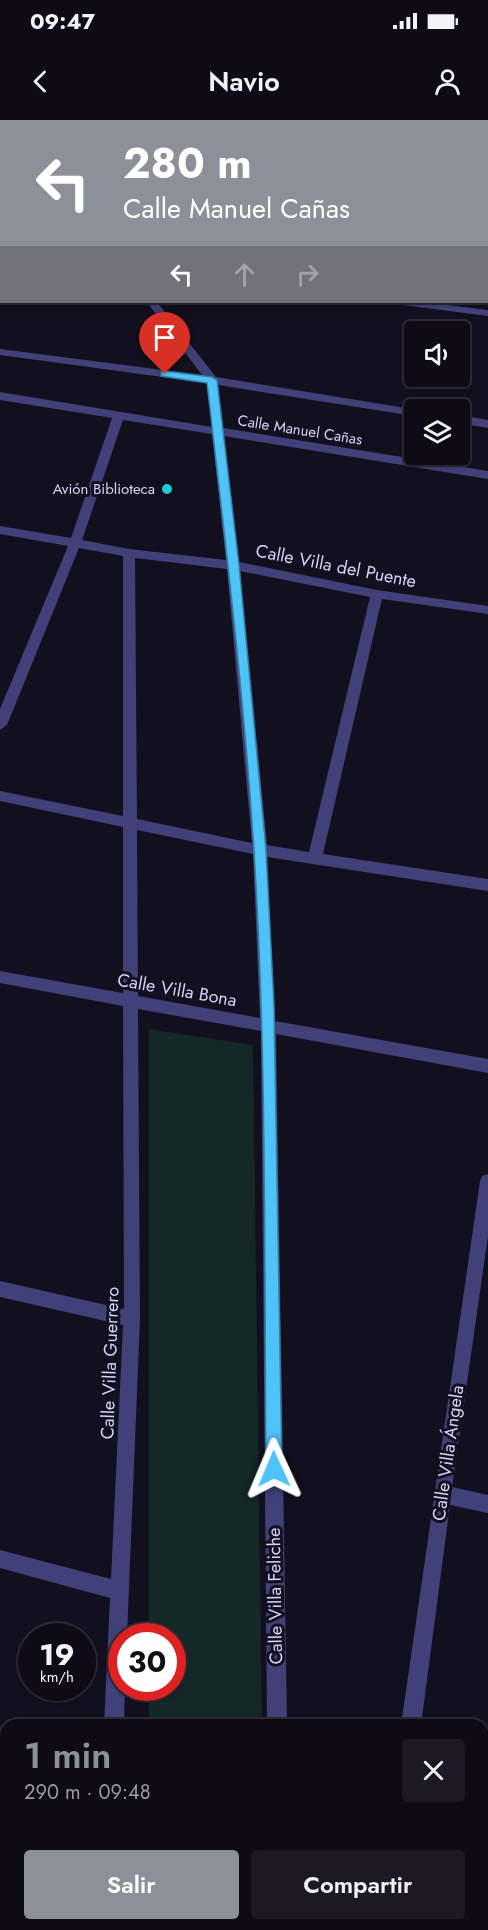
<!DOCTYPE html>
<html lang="es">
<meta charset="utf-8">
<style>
body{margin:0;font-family:Jost,sans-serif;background:#1c1924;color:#f1f3f6;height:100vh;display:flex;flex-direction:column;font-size:22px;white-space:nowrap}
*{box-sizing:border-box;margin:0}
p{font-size:20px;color:#9b9ba1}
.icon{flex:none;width:33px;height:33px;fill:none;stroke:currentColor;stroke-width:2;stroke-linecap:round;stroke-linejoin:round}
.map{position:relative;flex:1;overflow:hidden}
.details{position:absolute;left:0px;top:1599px;width:489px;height:212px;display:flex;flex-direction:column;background:#0e0b17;border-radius:18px 18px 0 0;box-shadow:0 2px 4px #0004,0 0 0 2px #2e2b36}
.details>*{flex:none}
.hud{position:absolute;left:0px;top:0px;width:489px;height:183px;box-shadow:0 2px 4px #0004,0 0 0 2px #2e2b36;background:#8c9099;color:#fff;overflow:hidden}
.tools{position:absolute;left:404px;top:201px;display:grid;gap:12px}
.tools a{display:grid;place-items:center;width:66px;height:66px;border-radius:6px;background:#0e0b17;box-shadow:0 2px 4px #0004,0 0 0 2px #2e2b36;font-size:30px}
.speed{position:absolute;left:18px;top:1503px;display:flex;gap:12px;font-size:30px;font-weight:700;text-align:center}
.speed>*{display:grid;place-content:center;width:78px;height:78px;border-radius:50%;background:#0e0b17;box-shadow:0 2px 4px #0004,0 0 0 2px #2e2b36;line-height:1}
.speed small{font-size:15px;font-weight:400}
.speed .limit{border:9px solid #d22;background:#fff;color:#111}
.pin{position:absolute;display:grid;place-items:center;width:51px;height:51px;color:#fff;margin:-62px -26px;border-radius:50% 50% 50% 0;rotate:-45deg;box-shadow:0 0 6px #0007}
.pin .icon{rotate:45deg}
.me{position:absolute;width:66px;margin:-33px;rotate:359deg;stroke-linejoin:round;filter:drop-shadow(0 0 4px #0008)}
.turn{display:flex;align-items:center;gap:21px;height:126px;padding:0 24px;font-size:27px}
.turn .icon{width:78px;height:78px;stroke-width:2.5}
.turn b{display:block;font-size:42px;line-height:51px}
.lanes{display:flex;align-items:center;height:57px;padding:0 24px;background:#0003;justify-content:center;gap:30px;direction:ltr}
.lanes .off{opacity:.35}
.round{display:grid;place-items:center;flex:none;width:63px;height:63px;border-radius:6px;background:#1c1924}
.summary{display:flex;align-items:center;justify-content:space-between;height:102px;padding:0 24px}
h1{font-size:36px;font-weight:600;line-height:45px;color:#8c9099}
.cta{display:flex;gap:12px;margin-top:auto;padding:12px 24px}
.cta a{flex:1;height:69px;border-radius:6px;background:#8c9099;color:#fff;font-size:24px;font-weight:600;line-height:69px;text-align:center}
.cta a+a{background:#1c1924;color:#f1f3f6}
.status{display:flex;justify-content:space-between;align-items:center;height:42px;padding:0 30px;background:#0e0b17;direction:ltr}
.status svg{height:16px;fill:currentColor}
header{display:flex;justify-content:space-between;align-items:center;height:78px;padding:0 24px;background:#0e0b17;font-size:27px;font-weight:600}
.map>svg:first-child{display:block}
.green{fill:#132827}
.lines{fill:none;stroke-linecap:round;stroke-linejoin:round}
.minor{fill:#414078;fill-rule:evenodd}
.route{fill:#4fc3f7;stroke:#337fa1;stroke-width:1.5}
.poi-dot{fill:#1bcddc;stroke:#120f1f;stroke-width:2}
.labels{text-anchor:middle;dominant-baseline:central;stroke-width:6;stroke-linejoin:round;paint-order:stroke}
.far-street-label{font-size:15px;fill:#d6d2f9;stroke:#120f1f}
.far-poi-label{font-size:15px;fill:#d6d2f9;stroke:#120f1f;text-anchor:end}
.street-label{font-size:18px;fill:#d6d2f9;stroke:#120f1f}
</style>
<div class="status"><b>09:47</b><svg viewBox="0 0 49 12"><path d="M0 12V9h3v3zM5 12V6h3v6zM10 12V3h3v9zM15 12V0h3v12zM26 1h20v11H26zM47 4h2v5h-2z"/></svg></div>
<header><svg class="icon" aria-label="back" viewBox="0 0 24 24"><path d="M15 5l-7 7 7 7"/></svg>Navio<svg class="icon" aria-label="person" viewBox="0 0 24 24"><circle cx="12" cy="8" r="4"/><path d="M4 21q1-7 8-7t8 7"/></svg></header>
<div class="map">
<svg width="488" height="1810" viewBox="0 0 488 1810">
<rect width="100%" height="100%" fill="#120f1f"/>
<path class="green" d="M149,909L253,925L262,1605H149V1568H172V1516H149Z"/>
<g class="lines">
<path class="minor" d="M30,0H40V2H30Z
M189,0H199L188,2Z
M251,0H273L274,2H252Z
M0,31H2V38L0,37Z
M147,182H157L216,257L418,290H414V296L218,265L223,308L488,351V359L224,316L239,442L377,470L488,486V494L382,479L323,734L488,759V771L267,737L275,901L488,939V953L276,914L287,1605H267L261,911L138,889L140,1199L127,1516H122V1568H125L124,1605H104L110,1478L0,1448V1430L111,1459L123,1205L0,1177V1161L124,1189L123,886L0,863V851L123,873V707L0,681V671L123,696V436L79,428L7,605L0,610V589L68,426L0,414V406L71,418L112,298L0,280V272L212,307L207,263L0,235V229L202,255ZM123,300L212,314L226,440L129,429L82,420ZM135,438L227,449L252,723L137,699ZM240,451L370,477L309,732L267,725ZM137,710L253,734L260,898L138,876Z
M398,182H424L488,190V196L403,185Z
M459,295L488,300V308L459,303Z
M488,1054V1116L452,1367L488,1375V1393L450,1385L421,1605H401L480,1061L482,1056Z
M483,1672L488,1673V1693L483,1692Z
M0,1782L6,1784V1804L0,1802Z
M32,1804H60L61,1807L60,1810H34Z
M367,1804H387L386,1810H366Z"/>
</g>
<path class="route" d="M165,251L212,257L217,260L239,445L266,730L274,885L282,1349L280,1355L274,1357L268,1355L266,1349C264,1143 267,936 254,731C244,575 225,418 207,263L161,256V252Z"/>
<circle class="poi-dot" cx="167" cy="369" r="6"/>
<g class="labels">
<g class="far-street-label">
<text transform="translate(300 310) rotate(9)">Calle Manuel Cañas</text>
</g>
<g class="far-poi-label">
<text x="155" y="369">Avión Biblioteca</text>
</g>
<g class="street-label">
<text transform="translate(336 446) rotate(11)">Calle Villa del Puente</text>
<text transform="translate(177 870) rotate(10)">Calle Villa Bona</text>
<text transform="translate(110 1243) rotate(-88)">Calle Villa Guerrero</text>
<text transform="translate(448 1333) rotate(-82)">Calle Villa Ángela</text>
<text transform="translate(275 1476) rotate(-91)">Calle Villa Feliche</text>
</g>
</g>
</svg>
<div class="tools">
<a><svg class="icon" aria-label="sound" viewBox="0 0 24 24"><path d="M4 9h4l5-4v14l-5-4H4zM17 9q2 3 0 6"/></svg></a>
<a><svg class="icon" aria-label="layers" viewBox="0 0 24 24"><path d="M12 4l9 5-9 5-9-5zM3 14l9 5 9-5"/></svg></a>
</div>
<div class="speed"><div>19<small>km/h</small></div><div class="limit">30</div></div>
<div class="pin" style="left:165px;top:254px;background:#d93025"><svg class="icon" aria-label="arrive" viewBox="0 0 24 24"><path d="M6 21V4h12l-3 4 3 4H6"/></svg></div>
<svg class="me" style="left:274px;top:1349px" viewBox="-20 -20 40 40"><path d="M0-17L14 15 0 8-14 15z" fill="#4fc3f7" stroke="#fff" stroke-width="4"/></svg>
<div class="hud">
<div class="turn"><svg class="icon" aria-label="left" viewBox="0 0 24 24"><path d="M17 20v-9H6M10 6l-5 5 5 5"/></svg><div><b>280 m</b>Calle Manuel Cañas</div></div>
<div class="lanes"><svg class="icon" aria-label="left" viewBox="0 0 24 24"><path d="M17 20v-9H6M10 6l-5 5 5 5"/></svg><svg class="icon off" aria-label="ahead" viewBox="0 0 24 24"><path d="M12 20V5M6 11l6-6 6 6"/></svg><svg class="icon off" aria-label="right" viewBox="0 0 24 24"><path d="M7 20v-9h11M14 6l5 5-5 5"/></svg></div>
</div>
<section class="details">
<div class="summary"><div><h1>1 min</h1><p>290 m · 09:48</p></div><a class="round"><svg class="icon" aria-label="close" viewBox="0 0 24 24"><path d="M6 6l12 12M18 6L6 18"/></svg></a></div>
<div class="cta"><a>Salir</a><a>Compartir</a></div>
</section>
</div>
